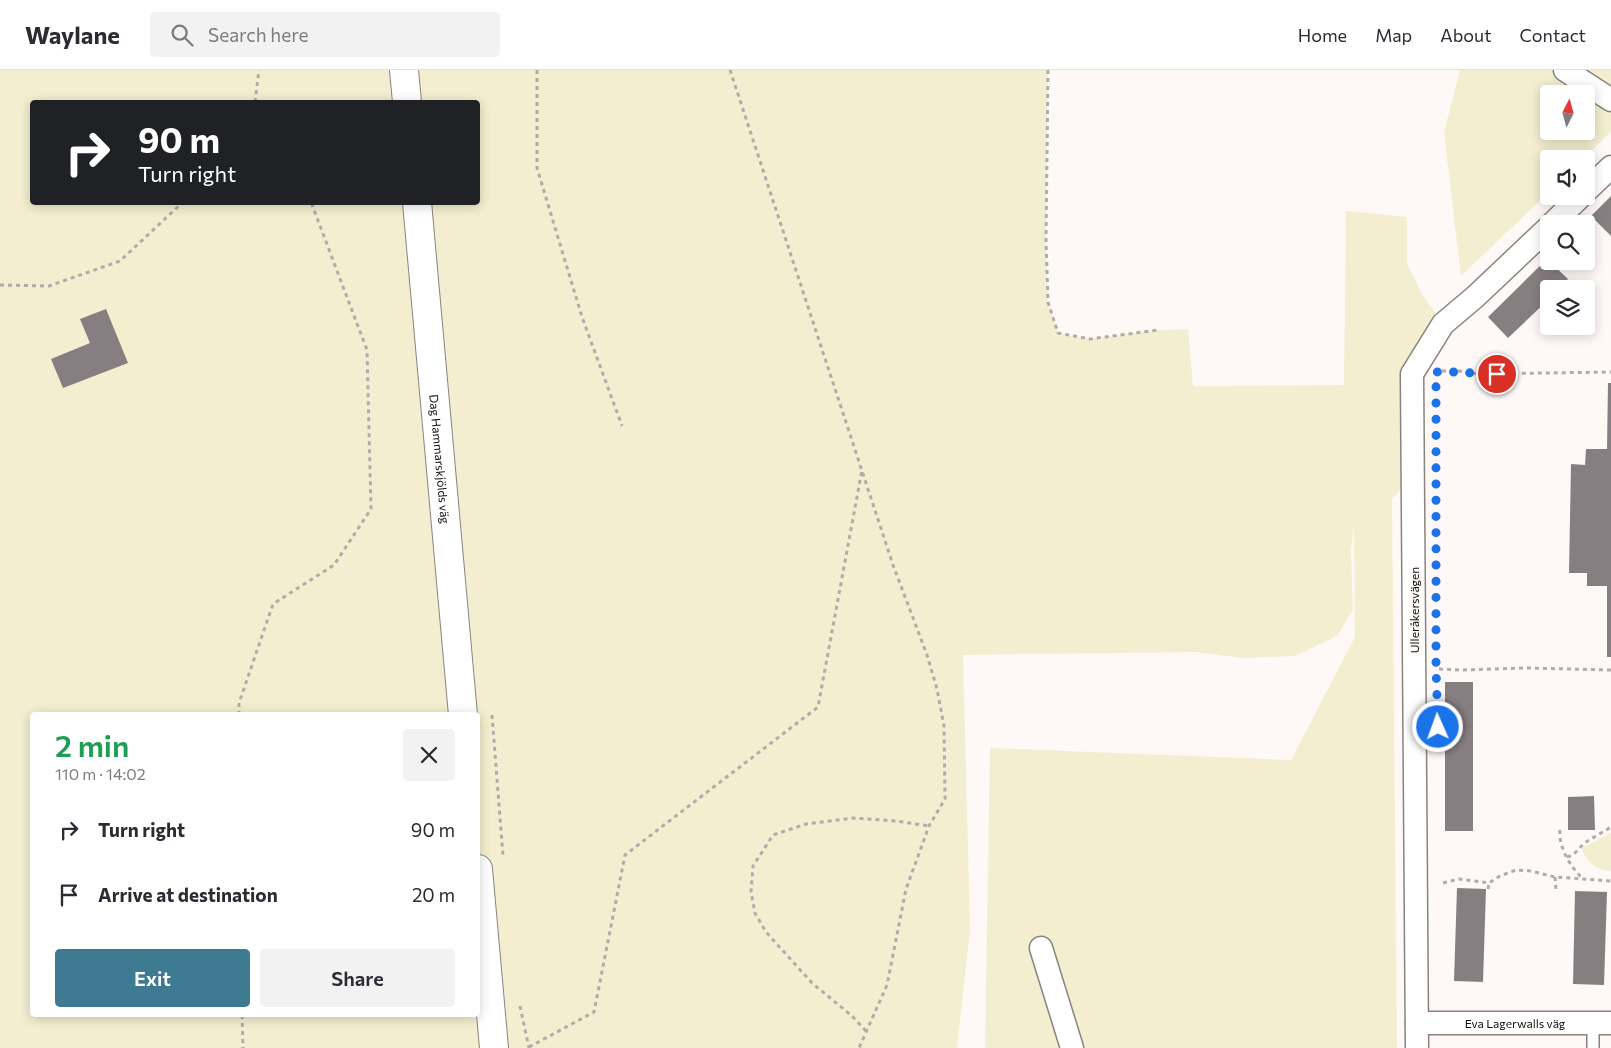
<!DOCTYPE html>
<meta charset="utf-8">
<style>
body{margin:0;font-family:Commissioner,sans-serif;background:#f2f2f3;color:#2b2b33;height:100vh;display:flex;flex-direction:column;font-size:19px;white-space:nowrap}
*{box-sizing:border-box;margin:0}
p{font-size:16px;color:#7c7c81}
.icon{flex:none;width:28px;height:28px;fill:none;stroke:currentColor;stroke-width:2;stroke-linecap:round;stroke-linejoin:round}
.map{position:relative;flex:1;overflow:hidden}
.side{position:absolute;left:30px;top:642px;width:450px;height:305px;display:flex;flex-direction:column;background:#fff;border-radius:5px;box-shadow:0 2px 12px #0003}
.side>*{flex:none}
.top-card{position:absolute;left:30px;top:30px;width:450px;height:105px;border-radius:5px;box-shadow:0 2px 12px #0003;background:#202124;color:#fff;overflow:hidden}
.needle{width:32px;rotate:6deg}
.controls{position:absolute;left:1540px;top:15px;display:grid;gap:10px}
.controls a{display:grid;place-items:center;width:55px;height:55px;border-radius:5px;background:#fff;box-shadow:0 2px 12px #0003;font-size:25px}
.pin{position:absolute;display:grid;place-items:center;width:42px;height:42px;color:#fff;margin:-21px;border:2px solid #fff;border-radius:50%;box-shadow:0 1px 5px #0007}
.me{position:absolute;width:55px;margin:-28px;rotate:358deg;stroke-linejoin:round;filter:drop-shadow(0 0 4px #0008)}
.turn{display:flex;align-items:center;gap:18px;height:105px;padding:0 25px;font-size:22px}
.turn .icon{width:65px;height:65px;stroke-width:2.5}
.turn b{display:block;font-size:35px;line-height:42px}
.round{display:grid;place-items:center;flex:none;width:52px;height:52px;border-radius:5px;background:#f2f2f3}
.overview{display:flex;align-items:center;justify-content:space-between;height:85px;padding:0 25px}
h1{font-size:30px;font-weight:600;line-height:38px;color:#1e9e55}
.cta{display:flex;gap:10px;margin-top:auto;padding:10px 25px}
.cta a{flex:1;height:58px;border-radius:5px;background:#3e7a91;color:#fff;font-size:20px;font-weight:600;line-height:58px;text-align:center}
.cta a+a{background:#f2f2f3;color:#2b2b33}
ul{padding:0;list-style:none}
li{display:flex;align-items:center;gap:15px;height:65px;padding:0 25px}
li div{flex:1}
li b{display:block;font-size:19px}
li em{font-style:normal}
header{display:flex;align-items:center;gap:30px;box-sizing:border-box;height:70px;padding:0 25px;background:#fff;border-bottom:1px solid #e1e1e2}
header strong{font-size:24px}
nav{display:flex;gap:28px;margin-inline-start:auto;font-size:18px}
.search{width:350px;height:45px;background:#f2f2f3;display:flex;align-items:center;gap:12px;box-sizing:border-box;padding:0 18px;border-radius:5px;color:#7c7c81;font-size:19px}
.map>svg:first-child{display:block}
.green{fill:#f2eecf;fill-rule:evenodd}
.building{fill:#877e81}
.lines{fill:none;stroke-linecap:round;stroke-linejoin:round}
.lane-casing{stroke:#8b8280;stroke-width:14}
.street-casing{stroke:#8b8280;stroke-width:25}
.secondary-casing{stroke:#8b8280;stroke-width:30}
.path{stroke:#b1acab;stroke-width:3;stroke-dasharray:4 4;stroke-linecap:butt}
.lane{stroke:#fff;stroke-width:11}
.street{stroke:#fff;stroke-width:22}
.secondary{stroke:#fff;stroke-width:28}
.route{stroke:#1a73e8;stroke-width:9;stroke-dasharray:0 16.2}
.labels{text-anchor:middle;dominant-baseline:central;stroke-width:4;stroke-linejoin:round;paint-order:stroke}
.street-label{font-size:12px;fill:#131010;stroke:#fef8f7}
</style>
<header>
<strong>Waylane</strong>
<div class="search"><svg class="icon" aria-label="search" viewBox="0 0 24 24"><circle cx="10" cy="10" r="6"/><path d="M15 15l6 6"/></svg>Search here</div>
<nav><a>Home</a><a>Map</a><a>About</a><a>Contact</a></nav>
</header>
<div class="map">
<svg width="1611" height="978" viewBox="0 0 1611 978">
<rect width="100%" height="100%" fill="#fef8f7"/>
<path class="green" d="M0,0H1048L1046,170L1048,232L1058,263L1090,269L1158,260L1188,259L1193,316L1344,315L1346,141L1407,147V194L1422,224L1443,254L1412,304L1413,406L1392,429L1397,978H985L990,678L1291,690L1355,567L1354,456L1351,480L1353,540L1337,566L1295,586L1243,588L1196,582L963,585L970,858L957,978H0ZM32,32H478V132H32ZM32,645H478V945H32Z
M1460,0H1611V62L1583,89H1549V122L1461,206L1444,62ZM1549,24H1586V61H1549Z
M1611,763V801C1595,799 1590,795 1582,780L1583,777Z"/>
<path class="building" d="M1611,126V166L1591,146Z
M1548,188L1549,191L1568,209L1559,219H1549V229L1508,268L1488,247Z
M106,239L128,293L63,318L51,289L90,273L80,249Z
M1608,313H1611V587H1607V516H1587V503H1569L1571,394L1585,395L1586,379H1607Z
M1445,612H1473V761H1445Z
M1594,726L1595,760H1568V727Z
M1457,818L1486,819L1483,912L1454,911Z
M1575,821L1607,822L1604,915L1573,914Z"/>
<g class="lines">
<g class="lane-casing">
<path id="lane" d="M1593,953V978"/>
</g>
<g class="street-casing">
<g id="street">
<path d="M1565,0L1611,30"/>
<path d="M1586,121L1611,97"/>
<path d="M1552,154L1581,126"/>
<path d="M1041,878L1072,978"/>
<path id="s1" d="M1417,953H1611"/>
<path d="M1417,978L1412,304L1443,254L1475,227L1549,157"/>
</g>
</g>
<g class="secondary-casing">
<g id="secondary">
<path d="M404,0L407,32"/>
<path id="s2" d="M417,132L463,645"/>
<path d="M478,799L494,978"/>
</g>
</g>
<path class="path" d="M537,0V98L582,247L622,356
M730,0L893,495L927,585L937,619L944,656L945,729L929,756L906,819L887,915L859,978
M1048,0L1046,170L1048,232L1058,263L1090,269L1158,260
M255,32L259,0
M0,215L49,216L120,191L183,132
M1442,301H1459L1478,304L1611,302
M1439,599L1461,600L1527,598L1611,600
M239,645V633L273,534L334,495L371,439L367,280L311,132
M492,645L503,786
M1560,760C1558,777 1571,797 1582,808
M1567,787C1576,785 1579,777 1586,772C1594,767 1603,762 1611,757
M1555,807L1556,821
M1443,813L1459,809L1489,813L1500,806L1516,800L1531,801L1555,807L1611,811
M1488,819L1489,813
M520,936L529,978
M242,945L243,978
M866,961L852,946L812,913L766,862L755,843L751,822L753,796L773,765L806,754L853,748L896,751L929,756
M529,977L594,942L625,785L818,637L862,400"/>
<use href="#lane" class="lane"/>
<use href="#street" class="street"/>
<use href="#secondary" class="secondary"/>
</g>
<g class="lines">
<path class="route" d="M1438,657L1436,598V302C1457,301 1476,304 1497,304"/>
</g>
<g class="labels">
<g class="street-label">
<text stroke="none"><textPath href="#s2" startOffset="258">Dag Hammarskjölds väg</textPath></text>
<text transform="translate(1414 540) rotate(-90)">Ulleråkersvägen</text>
<text stroke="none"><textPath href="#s1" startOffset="98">Eva Lagerwalls väg</textPath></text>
</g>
</g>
</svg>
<div class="controls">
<a><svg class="needle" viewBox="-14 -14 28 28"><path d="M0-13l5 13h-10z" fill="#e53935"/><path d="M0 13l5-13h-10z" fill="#7c7c81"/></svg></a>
<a><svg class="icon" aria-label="sound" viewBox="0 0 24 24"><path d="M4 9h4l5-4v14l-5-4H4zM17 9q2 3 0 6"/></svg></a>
<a><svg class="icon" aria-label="search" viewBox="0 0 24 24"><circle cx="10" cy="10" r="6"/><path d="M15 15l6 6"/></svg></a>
<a><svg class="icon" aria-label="layers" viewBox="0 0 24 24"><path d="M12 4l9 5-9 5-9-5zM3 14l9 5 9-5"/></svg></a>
</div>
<div class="pin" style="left:1497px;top:304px;background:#d93025"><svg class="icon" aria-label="arrive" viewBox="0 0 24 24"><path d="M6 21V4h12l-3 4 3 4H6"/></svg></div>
<svg class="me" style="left:1438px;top:657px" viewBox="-20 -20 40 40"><circle r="17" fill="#1a73e8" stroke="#fff" stroke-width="3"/><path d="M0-11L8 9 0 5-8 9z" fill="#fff"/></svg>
<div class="top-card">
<div class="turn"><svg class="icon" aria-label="right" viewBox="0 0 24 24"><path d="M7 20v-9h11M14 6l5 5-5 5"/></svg><div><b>90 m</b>Turn right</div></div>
</div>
<section class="side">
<div class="overview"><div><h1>2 min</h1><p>110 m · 14:02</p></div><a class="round"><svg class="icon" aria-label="close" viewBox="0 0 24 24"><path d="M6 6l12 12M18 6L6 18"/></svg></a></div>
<ul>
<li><svg class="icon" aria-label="right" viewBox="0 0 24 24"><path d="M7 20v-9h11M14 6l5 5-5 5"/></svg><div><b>Turn right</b></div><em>90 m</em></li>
<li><svg class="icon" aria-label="arrive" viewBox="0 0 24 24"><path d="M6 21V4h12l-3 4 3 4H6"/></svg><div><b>Arrive at destination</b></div><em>20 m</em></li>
</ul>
<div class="cta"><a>Exit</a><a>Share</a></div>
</section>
</div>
